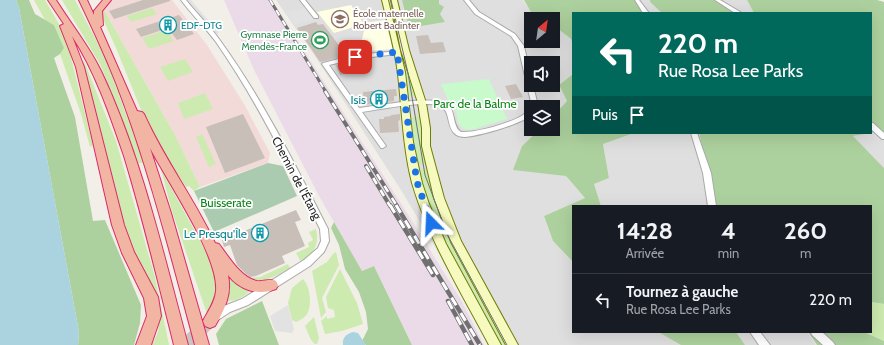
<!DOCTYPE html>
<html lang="fr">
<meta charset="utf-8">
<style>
body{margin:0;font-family:Cabin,sans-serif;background:#20242c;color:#f1f3f6;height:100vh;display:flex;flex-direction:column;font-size:15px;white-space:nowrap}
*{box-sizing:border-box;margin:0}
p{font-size:13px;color:#9ea1a6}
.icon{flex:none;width:22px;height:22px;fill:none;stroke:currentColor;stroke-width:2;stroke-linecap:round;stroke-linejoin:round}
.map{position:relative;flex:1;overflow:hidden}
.drawer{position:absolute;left:572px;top:205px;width:300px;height:128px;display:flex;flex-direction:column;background:#171b24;border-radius:0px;box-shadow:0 4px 16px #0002}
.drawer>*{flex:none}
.guide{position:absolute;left:572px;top:12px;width:300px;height:122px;border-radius:0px;box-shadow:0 4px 16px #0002;background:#00695c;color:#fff;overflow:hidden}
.needle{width:26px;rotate:29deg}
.controls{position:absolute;left:524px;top:12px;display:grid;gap:8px}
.controls a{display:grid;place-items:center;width:36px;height:36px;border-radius:0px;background:#171b24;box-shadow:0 4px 16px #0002;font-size:20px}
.pin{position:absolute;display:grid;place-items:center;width:34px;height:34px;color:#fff;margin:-17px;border-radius:8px;box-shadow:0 2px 6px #0006}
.me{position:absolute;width:44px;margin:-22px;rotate:339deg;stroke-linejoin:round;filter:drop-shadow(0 0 3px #0008)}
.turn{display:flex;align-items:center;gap:14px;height:84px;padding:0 20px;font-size:18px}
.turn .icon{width:52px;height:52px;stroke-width:2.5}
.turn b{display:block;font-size:28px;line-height:34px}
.then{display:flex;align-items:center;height:38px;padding:0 20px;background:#0003;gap:8px;font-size:15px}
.eta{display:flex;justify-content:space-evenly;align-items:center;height:68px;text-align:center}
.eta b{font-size:24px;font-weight:700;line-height:28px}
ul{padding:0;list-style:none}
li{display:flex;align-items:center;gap:12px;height:52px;padding:0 20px;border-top:1px solid #363941}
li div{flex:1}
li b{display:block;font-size:15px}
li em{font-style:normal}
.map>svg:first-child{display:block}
.residential{fill:#e0dfdf;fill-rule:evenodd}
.commercial{fill:#f2dad9}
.industrial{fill:#ebdbe8}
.education{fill:#ffffe5}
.grass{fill:#cdebb0}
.forest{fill:#add19e}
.cemetery{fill:#aacbaf}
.park{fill:#c8facc}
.parking{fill:#e2e2e2}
.water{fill:#aad3df}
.building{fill:#c7bfb8}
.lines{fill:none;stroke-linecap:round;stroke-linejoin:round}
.trunk-tunnel{stroke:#c8c6c1;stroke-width:13;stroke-dasharray:13 6;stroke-linecap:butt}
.minor-casing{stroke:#a9a9a9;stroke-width:2}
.secondary-casing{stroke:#707d05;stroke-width:2}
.trunk-casing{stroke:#dc2a67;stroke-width:2}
.minor{fill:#fff;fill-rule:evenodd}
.secondary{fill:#f7fabf;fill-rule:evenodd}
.trunk{fill:#f2b4a3;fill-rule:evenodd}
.tram{stroke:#707070;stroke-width:1}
.rail-far2-casing{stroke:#707070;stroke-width:3}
.rail-far1-casing{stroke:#707070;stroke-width:4}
.rail-casing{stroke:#707070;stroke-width:4.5}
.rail-far2{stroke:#fff;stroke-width:2;stroke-dasharray:6;stroke-linecap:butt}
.rail-far1{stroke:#fff;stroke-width:2.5;stroke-dasharray:7;stroke-linecap:butt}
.rail{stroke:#fff;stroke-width:3;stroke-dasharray:9;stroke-linecap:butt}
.route{stroke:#1a73e8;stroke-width:7;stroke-dasharray:0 12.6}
.labels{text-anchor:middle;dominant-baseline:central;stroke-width:3.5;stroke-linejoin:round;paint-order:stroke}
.far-education-label{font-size:10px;fill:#785e54;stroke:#fff;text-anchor:start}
.far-culture-label{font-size:10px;fill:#0d838f;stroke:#fff;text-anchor:start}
.far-leisure-label{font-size:10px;fill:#27864d;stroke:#fff;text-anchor:end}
.culture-label{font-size:12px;fill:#0d838f;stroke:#fff;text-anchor:end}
.park-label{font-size:12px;fill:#0c8416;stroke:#fff}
.street-label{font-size:12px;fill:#222;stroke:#fff}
</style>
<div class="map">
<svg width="884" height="345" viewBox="0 0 884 345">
<rect width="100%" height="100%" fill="#f2efe9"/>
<path class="residential" d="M276,0H523L537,19H531V41H553V25L571,39L573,45V74L559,85L567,101L553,116V107H531V129H540L522,146L566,176L585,198L544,216L553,241L573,262V332H658L681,345H490L459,287L401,190L313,53ZM531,63H553V85H531Z
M636,0H650V2L662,13H647Z
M721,0H747L754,13H741Z
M878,132L884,137V168L853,136Z
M634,133H699L717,206H601L594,184L609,178L603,144Z
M736,332H807L816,345H745Z"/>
<path class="commercial" d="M111,0H172L207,45L244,104L270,153L268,163L200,187L175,135L103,8Z"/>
<path class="industrial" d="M224,0H272L409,216L461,300L484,345H412L374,266L362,271L319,196L254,70Z"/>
<path class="education" d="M351,5L363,23L385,20L393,49L359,52L364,31L368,30L367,23L334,33L317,12Z"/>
<path class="grass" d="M34,0H45L59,24L70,54L93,145L90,147L81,114L60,54L64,48L54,25L45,20Z
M62,0H75L105,57L144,163H138L101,66Z
M387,0H392L419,95L405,96Z
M103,8L175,135L200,187L194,191L189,186L186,187L162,151L144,117L116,48L103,19L102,13Z
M152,8L157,14L131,22L127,16Z
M166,30L174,41L149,49L142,38Z
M185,59L193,72L168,81L160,67Z
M84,61L116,141L155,277L169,345H152L158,332L159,320L156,301L150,283L137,262L125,228L83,65Z
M205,93L213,109L184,119L178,103Z
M419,116L427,158H425V164L416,165L410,123L412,122L411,117Z
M202,134L216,164L209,167L196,137Z
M428,168L431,180L510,345H497L444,246L417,173H420L419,169Z
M161,169L217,272V296L207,314L171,208Z
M316,229C320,244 313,255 301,262L296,253L309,247L308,243L313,240L309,232Z
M336,252L339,265L322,298L326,312L321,318L312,271L327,262L333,254Z
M288,264L290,268C276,276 264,284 248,278L260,277Z
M226,267L248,289L249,292C242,298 236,301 227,301Z
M340,269L357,303L363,324L342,331L325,334L321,321L327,316V319L335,317L334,310L328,308L326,297Z
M303,279C310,286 312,303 308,312C306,317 301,320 296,322L292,320L288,303L292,288Z
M871,302L884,304V341L864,332H871Z
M314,317L319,338L317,344H315L311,340L305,326Z"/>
<path class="forest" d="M16,0H29L35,14L54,25L64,48L60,54L54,58L75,117L93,221L105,220L141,305L140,323L134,345H78L79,332L19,8Z
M402,0H439V4L444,7L440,14L445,22L409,28Z
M524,0H636L647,13H573V45L571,39L553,25V19H537L534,17Z
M650,0H721L741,13H662L650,2Z
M747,0H877L884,2V137L878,132L871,133V13C861,13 813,11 808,13H754Z
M573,74V133H634L603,144L609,178L594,184L601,206H573V262L553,241L544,216L585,198L566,176L513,170L522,146L540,129H553V116L567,101L559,85Z
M699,133H871L853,136L884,168V304L871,302V206H717Z
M334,222L362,271L374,266L412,345H366L362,341L368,329L366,312L359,292L345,269L339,245L331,228Z
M262,301L279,345H219L216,334L226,319Z
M658,332H736L745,345H681Z
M808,332H864L884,341V345H817Z"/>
<path class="cemetery" d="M268,163L283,166L297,196L214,232L194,191Z"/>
<path class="park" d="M489,79L507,119L470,130L463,129L458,123L457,114L447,98L441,84Z"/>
<path class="parking" d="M186,0H191L219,33L215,35Z
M306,7L315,19L295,25L286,12Z
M288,305L294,329L292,333L275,331L270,316Z"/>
<path class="water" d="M0,0H16L19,8L79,332L78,345H0Z
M353,332L358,333L366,345H343C342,338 346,334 353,332Z"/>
<path class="building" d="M143,0H170V1L114,19L109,11Z
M179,15L194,34L177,40L168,28L141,37L136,29Z
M316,22L318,25L323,24L347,56L320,62L297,28Z
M428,35L431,43L443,42L446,52L420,54L416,36Z
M366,59L370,68L340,75L336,65Z
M516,84L523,97L511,99L505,86Z
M396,89L397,96H394V101L364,105L363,92Z
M243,114L265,158L225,173L206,127Z
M400,114V120L398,121L399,131L398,132L380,133L379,119H384V117L391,116V115Z
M296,210L301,220L295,222L305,246L282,256L285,263L256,276L250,277L246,274L237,265L230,245L224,247L222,240Z"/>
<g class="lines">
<path class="trunk-tunnel" d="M185,345L210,321"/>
<g class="minor-casing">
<path id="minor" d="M181,0H186C196,13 209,25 219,39C262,98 295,164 328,229L329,241L324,252L310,266L248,305L230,312L215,322L212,321L211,318L212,315L224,306L242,299L304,260L318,248L321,241L320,229C288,165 257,101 216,42C205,27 192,15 181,0Z
M300,0H305L318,16V18H314Z
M464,0H469L479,12L515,34L524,46L531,77V85H533L537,102L535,107H531V115C522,124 479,136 465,137C461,137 457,136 454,133C446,124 451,109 438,105C419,101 382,109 362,112L386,146L383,148H381L322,64L323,63L355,55L399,51V53L397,54L355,59L329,65L359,108C377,106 435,94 448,105C456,112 452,126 461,132C476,133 511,123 523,115C526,113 527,110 530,108L529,107L531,102L518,46L511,36L475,14Z
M635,0H639L649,13H643Z
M715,0H720L742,13H735Z
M871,123H873L884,133V139H882L871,129Z
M691,133H697L711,173L716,206H708L703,173Z
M750,332H760L770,345H759Z
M811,332H822L833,342L835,345H823L812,335Z"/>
</g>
<g class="secondary-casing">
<path id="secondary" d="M382,0H388L405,72L413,142L422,183L429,204L446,244L501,345H489C461,292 429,240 412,183C403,148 402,110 398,74C395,49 388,25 382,0Z
M391,0H397L409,50L426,103L430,128V146L444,198L461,241L518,345H506L451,242L434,198L422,146V128L418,103L401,50Z"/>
</g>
<g class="trunk-casing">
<path id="trunk" d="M48,0H56C71,24 89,46 101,71C142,158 163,253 188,345H174C158,282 143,218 124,156C110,115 96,73 72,36L84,67L124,225L134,252L158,297L161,316L152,342L151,345H136L147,316L144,298L122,253L112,225L76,67L60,26L64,24Z
M79,0H87L94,15V11L103,0H111L102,11L103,25L100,27L137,111L142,112L144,114C164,159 194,198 215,243L219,244C228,256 241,278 257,281C264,282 269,278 276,281L278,285L276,289C258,296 239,290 228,275C232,294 225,309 215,326L210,328L205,326L203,321C208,311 215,302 216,291C219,256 167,181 150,148L171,213L209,345H195C171,257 149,168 116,83C105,55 92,27 79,0Z"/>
</g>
<use href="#minor" class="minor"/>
<use href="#secondary" class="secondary"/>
<use href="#trunk" class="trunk"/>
<path class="tram" d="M391,0L408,73L425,175L447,234L507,345"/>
<g class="rail-far2-casing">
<path id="rail-far2" d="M270,0L326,92"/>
</g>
<g class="rail-far1-casing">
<path id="rail-far1" d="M325,91L397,206
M366,166L390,206"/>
</g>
<g class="rail-casing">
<path id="rail" d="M390,205L433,275
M396,205L480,345
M448,301L472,345"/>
</g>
<use href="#rail-far2" class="rail-far2"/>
<use href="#rail-far1" class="rail-far1"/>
<use href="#rail" class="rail"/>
</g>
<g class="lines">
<path class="route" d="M355,57L397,52L417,182L431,223"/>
</g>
<defs>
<g id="school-ring" transform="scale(0.9)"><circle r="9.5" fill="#fff" stroke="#8d6e63" stroke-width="1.5"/><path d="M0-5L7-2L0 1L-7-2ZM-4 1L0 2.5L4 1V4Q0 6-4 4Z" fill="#8d6e63"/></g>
<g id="building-ring" transform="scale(0.9)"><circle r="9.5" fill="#fff" stroke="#0f9aa8" stroke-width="1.5"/><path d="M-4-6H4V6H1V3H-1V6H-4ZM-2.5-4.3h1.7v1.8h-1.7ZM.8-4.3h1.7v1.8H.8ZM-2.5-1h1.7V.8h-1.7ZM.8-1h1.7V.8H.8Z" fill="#0f9aa8"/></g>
<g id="stadium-ring" transform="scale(0.9)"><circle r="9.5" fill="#fff" stroke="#2e9e5b" stroke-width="1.5"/><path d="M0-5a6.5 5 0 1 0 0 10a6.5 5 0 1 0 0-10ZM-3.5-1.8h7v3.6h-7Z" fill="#2e9e5b"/></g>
</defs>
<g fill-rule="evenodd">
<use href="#school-ring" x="340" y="19"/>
<use href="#building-ring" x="168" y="25"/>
<use href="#stadium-ring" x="320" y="40"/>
<use href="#building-ring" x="379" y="99"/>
<use href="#building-ring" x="260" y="233"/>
</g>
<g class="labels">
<g class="far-education-label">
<text x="353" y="13">École maternelle<tspan x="353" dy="12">Robert Badinter</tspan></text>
</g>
<g class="far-culture-label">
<text x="181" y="25">EDF-DTG</text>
</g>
<g class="far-leisure-label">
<text x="307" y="34">Gymnase Pierre<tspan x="307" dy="12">Mendès-France</tspan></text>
</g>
<g class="culture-label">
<text x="366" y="99">Isis</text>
<text x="247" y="233">Le Presqu'Île</text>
</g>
<g class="park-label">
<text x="475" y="103">Parc de la Balme</text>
<text x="226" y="202">Buisserate</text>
</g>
<g class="street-label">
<text transform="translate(297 178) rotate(62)">Chemin de l'Étang</text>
</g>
</g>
</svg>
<div class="controls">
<a><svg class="needle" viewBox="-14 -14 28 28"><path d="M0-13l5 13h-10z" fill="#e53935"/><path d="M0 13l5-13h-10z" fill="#9ea1a6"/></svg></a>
<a><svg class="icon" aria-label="sound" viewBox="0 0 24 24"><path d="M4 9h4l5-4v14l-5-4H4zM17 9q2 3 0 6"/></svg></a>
<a><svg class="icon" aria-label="layers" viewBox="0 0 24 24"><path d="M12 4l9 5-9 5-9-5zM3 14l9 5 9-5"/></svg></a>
</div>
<div class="pin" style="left:355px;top:57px;background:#d93025"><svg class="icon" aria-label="arrive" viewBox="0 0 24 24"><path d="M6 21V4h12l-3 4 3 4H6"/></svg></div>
<svg class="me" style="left:431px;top:223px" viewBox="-20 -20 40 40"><path d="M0-17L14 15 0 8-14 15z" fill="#1a73e8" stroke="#fff" stroke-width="4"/></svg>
<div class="guide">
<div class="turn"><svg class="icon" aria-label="left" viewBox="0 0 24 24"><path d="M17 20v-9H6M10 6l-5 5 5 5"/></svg><div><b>220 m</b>Rue Rosa Lee Parks</div></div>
<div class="then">Puis<svg class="icon" aria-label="arrive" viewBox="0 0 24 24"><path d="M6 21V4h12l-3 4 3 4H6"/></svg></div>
</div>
<section class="drawer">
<div class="eta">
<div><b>14:28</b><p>Arrivée</p></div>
<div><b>4</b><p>min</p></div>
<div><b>260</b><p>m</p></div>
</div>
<ul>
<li><svg class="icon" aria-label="left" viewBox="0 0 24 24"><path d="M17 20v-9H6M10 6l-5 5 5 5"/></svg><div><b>Tournez à gauche</b><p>Rue Rosa Lee Parks</p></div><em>220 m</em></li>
</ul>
</section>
</div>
